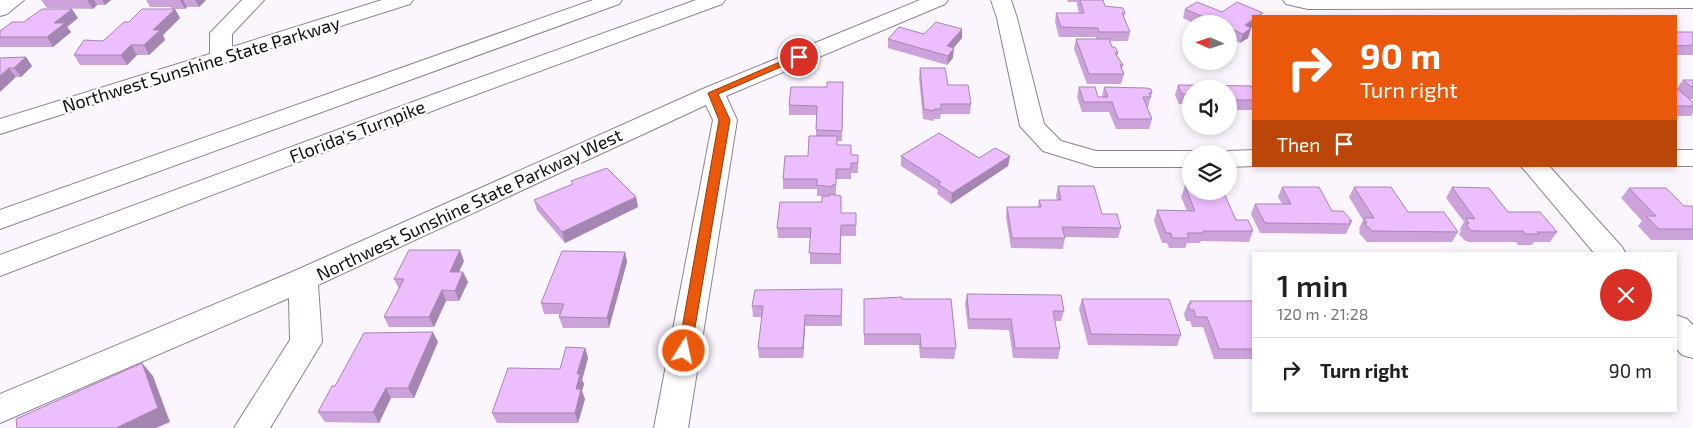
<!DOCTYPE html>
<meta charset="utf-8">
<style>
body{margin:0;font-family:"Exo 2",sans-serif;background:#f6f6f6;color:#202124;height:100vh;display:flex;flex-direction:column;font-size:19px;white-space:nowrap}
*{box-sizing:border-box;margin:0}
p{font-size:16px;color:#757577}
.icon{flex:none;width:28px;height:28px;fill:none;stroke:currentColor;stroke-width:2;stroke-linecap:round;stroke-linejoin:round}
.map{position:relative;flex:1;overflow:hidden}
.panel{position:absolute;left:1252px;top:252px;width:425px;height:160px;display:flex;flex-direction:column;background:#fff;border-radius:0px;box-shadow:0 2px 8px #0003}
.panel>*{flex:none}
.hud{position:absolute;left:1252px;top:15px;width:425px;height:152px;border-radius:0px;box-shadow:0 2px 8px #0003;background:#ea580c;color:#fff;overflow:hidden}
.needle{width:32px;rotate:273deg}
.tools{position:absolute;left:1182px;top:15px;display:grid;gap:10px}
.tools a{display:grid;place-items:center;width:55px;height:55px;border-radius:50%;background:#fff;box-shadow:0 2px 8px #0003;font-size:25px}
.pin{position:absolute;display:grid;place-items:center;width:42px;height:42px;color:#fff;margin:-21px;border:2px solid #fff;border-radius:50%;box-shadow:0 1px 5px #0007}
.me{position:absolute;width:55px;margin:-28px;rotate:10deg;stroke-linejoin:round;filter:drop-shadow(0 0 4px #0008)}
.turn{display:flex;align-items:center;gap:18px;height:105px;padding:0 25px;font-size:22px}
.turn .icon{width:65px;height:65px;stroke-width:2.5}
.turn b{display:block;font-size:35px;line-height:42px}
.then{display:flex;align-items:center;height:48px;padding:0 25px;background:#0003;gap:10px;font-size:19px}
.round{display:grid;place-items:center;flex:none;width:52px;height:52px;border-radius:26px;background:#f6f6f6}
.head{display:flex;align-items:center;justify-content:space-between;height:85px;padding:0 25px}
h1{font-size:30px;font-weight:600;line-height:38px}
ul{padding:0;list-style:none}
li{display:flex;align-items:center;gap:15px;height:65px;padding:0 25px;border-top:1px solid #e0e0e0}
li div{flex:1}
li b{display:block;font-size:19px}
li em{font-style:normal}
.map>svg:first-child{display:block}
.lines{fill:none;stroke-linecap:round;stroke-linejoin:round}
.minor-casing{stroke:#8d8391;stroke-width:2}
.motorway-casing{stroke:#8d8391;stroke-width:2}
.minor{fill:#fff;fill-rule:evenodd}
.motorway{fill:#fff;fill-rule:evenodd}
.wall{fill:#cba3da}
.shaded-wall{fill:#a585b2}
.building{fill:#ecbefe;stroke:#a585b2}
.route{fill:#ea580c;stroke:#983908}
.labels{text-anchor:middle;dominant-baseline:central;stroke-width:4.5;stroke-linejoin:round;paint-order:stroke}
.street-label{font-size:18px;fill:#110e13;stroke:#fff}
</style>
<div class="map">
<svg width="1693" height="428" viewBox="0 0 1693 428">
<rect width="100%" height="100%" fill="#fbf5fe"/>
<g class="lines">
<g class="minor-casing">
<path id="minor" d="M0,0H24L7,14L0,16Z
M242,0H264L232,34V47L382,0H413L410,4L0,134V119L210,54V33Z
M920,0H948L945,4L726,96L737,120L688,428H654L713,120L706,105L318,285L322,342L270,428H234L290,340L289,298L0,423V394L292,272L705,88Z
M991,0H1011L1017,18L1044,124L1061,141L1096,151H1191L1200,153L1191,154V167H1095L1043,151L1020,126L997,18Z
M1283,0H1693V8L1308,9L1286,4Z
M1254,150V166L1229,167V154H1220L1229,151Z
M1676,150H1693V166H1676Z
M1521,166H1549L1622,247L1626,254H1595Z
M1676,315L1687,319L1693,325V358L1682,355L1676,348Z"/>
</g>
<g class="motorway-casing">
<path id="motorway" d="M593,0H622L619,4L0,229V210Z
M696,0H725L722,4L453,103L0,276V255L437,93Z"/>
</g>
<use href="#minor" class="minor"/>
<use href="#motorway" class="motorway"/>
</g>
<path class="wall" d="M41,0H111L105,5H97L93,9L47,8Z
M146,0H206L199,7H187L185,9H172L171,7H150Z
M1067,0H1103L1105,6L1125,13L1124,17L1130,32L1128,41H1110L1112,47L1118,53L1117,56L1123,65L1122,69L1124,74L1121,84H1087L1074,49L1076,39H1096V37H1059L1055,22L1056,13H1079L1077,5V2H1068Z
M175,9L180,18L163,35L165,40L149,55H137L127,65H80L74,55L103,41L129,22Z
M1185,9L1251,28L1248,38L1240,43L1229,38V24H1195L1183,18Z
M78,18L67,27L71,32L53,47H0V31L24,22Z
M1676,32H1693V55H1676Z
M924,34L962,38L953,48V58L947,65L888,48V39Z
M26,57L32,66L21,77H16L0,58Z
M920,68L948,85L971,104L970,114H941L940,119H934V121L923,119L919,78Z
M1683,80H1693V99H1690L1693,102V113L1691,116H1676V88H1677Z
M843,82L842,141H837V145L851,155L858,163V173H851V179H836V195L841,213H856V236H841V264H810V238H778L777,228L822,202V196H817V189H783V179L808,156L816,136V115H789V105L827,87Z
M1178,85L1251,86L1254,92V110H1232L1233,113L1230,123H1229V89H1191V112L1188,104H1179L1175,95Z
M1079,87L1098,97H1102L1104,87L1152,93L1148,107H1147L1152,119L1149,129H1116L1109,112H1082L1077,97Z
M901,156L979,158L1010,156L1008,166L951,204L937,194L938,190L901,166Z
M571,181L636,197L638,207L565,243L537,210L534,200L572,184Z
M1058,186L1102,214L1121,228L1118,238L1065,237L1063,249L1011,248L1006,217L1007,207H1038L1039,200H1057L1056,196Z
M1185,186L1253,231L1249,242L1201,241L1200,243H1187L1185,248H1169L1167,243H1162L1154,221L1157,210L1187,211L1181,197Z
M1282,187L1352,221L1346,234L1260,233L1251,214L1255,204H1282L1278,197Z
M1354,187L1408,212L1458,232L1452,242H1367L1359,233L1360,230L1359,229L1363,220L1349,197Z
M1452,187L1508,212L1557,232L1550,242H1534L1532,245H1518L1516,242H1468L1464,240L1459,234L1461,231L1460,229L1464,222L1446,198Z
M1629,188L1684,206H1693V240H1651L1638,226L1642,221L1621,198Z
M625,252L627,262L609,328H563L559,317L560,314H544L541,303Z
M464,261L459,272H463L468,282L459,301H446L434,327H389L384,317L399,289L394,279Z
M842,289V326H805L803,358H759L758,348L762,317H753L752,306Z
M967,294L1064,311L1061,321H1055L1060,348L1058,359L1013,358L1009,330L968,329L965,304Z
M864,299H902L956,348L954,359L920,358L919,345H864Z
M1082,299L1181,335L1177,346L1088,345L1079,309Z
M1190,301H1254V359H1214L1203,327H1192L1190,321H1186L1184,314L1188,304H1189Z
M438,342L414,398H391L379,423L325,422L318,412L335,386Z
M585,348L588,358L582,380L584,384L582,391L585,399L578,423H497L492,413L560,369Z"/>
<path class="shaded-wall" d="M87,0H94L97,5L93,9Z
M102,0H111L105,5Z
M180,0H183L187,7L185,9Z
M195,0H206L199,7Z
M72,9L78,18L67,27L71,32L53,47L47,37L54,23Z
M175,9L180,18L163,35L165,40L149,55L144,45L153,30Z
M1254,19V26L1243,34L1245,25Z
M1251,28L1248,38L1240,43L1243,34Z
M962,29V38L947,56V46Z
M131,45L137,55L127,65L121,55Z
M954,48L953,58L947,65L948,56Z
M26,57L32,66L21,77L14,68Z
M9,68L16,77L0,92V76Z
M1010,156L1008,166L951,204L952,193Z
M636,197L638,207L565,243L562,232Z
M460,250L464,261L454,282L450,272Z
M625,252L627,262L609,328L607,318Z
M463,272L468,282L459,301L455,291Z
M442,290L446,301L434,327L429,317Z
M805,315V326L803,358V348Z
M433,332L438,342L414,398L408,388Z
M585,348L588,358L582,380L584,384L582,391L585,399L578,423L575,413L577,374Z
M142,363L153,376L170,422L156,428H116Z
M386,388L391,398L379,423L373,412Z"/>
<path class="building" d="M1080,0H1103L1105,6L1123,8L1125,13H1122L1130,32H1099L1098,28L1061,27L1056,13H1084Z
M1197,2L1222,12L1237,2L1263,13L1258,16H1254V19L1245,25L1251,28L1243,34L1229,28V24H1220L1185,9Z
M42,9H72L54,23H65L47,37H0V31L12,22H24Z
M142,9H175L153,30H160L144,45H131L121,55H74L84,40L103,41L124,22H129Z
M936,22L962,29L947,46L954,48L948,56L888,39L899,27L924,34Z
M1676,32H1693V45L1676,46Z
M1076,39H1109L1112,47H1115L1118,53H1115L1123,65H1120L1124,74H1089Z
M26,57L14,68H9L0,76V58Z
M920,68H945L948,85H968L971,104H941V109H934V111L924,109Z
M1683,80H1693V88Z
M827,82H843L842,131L816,130L817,106L789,105L791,87H827Z
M1178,85L1251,86L1254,92V100H1229V89H1191V96V94H1182Z
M1079,87H1095L1098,97H1108L1104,87L1146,88L1151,89L1152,93H1149L1151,97H1143L1152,119H1118L1112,102H1084Z
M1676,88L1693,102V106H1676Z
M1229,104L1233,113H1229Z
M939,133L979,158L995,148L1010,156L952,193L938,184L941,182L901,156Z
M809,136H837V145H851V155H858V163H851V169H836V185H832V187L817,185V179H783L785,156H808Z
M607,168L636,197L562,232L534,200L573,184L571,181Z
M1058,186H1094L1102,214H1117L1121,228L1062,227L1065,238H1012L1007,207H1041L1039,200H1061Z
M1185,186H1191V191H1223L1236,220H1248L1253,231H1203L1204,233H1187L1189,238H1172L1171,233H1166L1157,210L1195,211Z
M1282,187H1319L1332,211H1343L1352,221H1349L1351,224L1265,223L1255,204H1291Z
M1354,187H1391L1408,212H1444L1458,232L1372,231L1364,223H1367L1364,218H1374Z
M1452,187L1489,188L1508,212H1540L1557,232H1537L1539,234H1525L1523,231H1475L1470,230L1466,224H1469L1466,218L1475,219Z
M1629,188H1666L1684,206H1693V229H1659L1646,216H1656Z
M830,194L841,196V213H856V225H841L840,254L809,253L811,228H777L780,202H822V196H830Z
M409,250H460L450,272H463L455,291L442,290L429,317H384L404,279H394Z
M562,251L625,252L607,318L559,317L564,304L541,303Z
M842,289L841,316L805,315L803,348H758L763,306H752L755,290Z
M967,294L1061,295L1064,311H1053L1060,348H1015L1011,319H969Z
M902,297V299H951L956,348H921L920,334H864V299Z
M1082,299H1169L1181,335L1091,334Z
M1190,301H1254V349H1219L1207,317H1196L1194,310H1190L1188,304H1191Z
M433,332L408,388H386L373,412H318L332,386H335L364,333Z
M566,347L585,348L577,374H580L576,389H581L575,413H492L508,368L560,369Z
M142,363L158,408L116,428H17L16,419Z"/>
<path class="route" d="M796,55H799L804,57L718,94L730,120L691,351L689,355L684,356L680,355L678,351L719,120L708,93Z"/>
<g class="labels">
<g class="street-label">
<text transform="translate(201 64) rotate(-17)">Northwest Sunshine State Parkway</text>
<text transform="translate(357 131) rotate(-21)">Florida's Turnpike</text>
<text transform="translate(469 204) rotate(-25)">Northwest Sunshine State Parkway West</text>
</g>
</g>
</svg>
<div class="tools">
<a><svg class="needle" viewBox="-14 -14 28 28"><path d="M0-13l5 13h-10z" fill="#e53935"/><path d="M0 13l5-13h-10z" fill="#757577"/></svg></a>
<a><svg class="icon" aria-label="sound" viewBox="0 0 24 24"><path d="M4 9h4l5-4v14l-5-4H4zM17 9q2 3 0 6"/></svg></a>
<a><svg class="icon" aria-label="layers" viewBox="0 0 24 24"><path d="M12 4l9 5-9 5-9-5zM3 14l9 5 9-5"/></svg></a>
</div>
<div class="pin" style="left:799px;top:57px;background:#d93025"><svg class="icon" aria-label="arrive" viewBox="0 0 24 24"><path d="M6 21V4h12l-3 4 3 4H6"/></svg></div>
<svg class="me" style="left:684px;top:351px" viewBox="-20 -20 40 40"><circle r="17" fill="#ea580c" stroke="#fff" stroke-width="3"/><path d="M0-11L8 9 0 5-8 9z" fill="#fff"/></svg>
<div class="hud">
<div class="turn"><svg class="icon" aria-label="right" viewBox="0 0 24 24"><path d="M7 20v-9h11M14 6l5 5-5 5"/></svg><div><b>90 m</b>Turn right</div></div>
<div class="then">Then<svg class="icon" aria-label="arrive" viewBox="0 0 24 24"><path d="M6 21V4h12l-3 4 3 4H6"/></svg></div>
</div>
<section class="panel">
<div class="head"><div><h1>1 min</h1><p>120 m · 21:28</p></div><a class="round" style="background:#d93025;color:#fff"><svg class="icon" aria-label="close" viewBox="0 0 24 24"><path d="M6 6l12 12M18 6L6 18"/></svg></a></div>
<ul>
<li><svg class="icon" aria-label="right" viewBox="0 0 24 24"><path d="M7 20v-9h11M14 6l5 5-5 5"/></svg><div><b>Turn right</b></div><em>90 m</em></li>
</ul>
</section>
</div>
